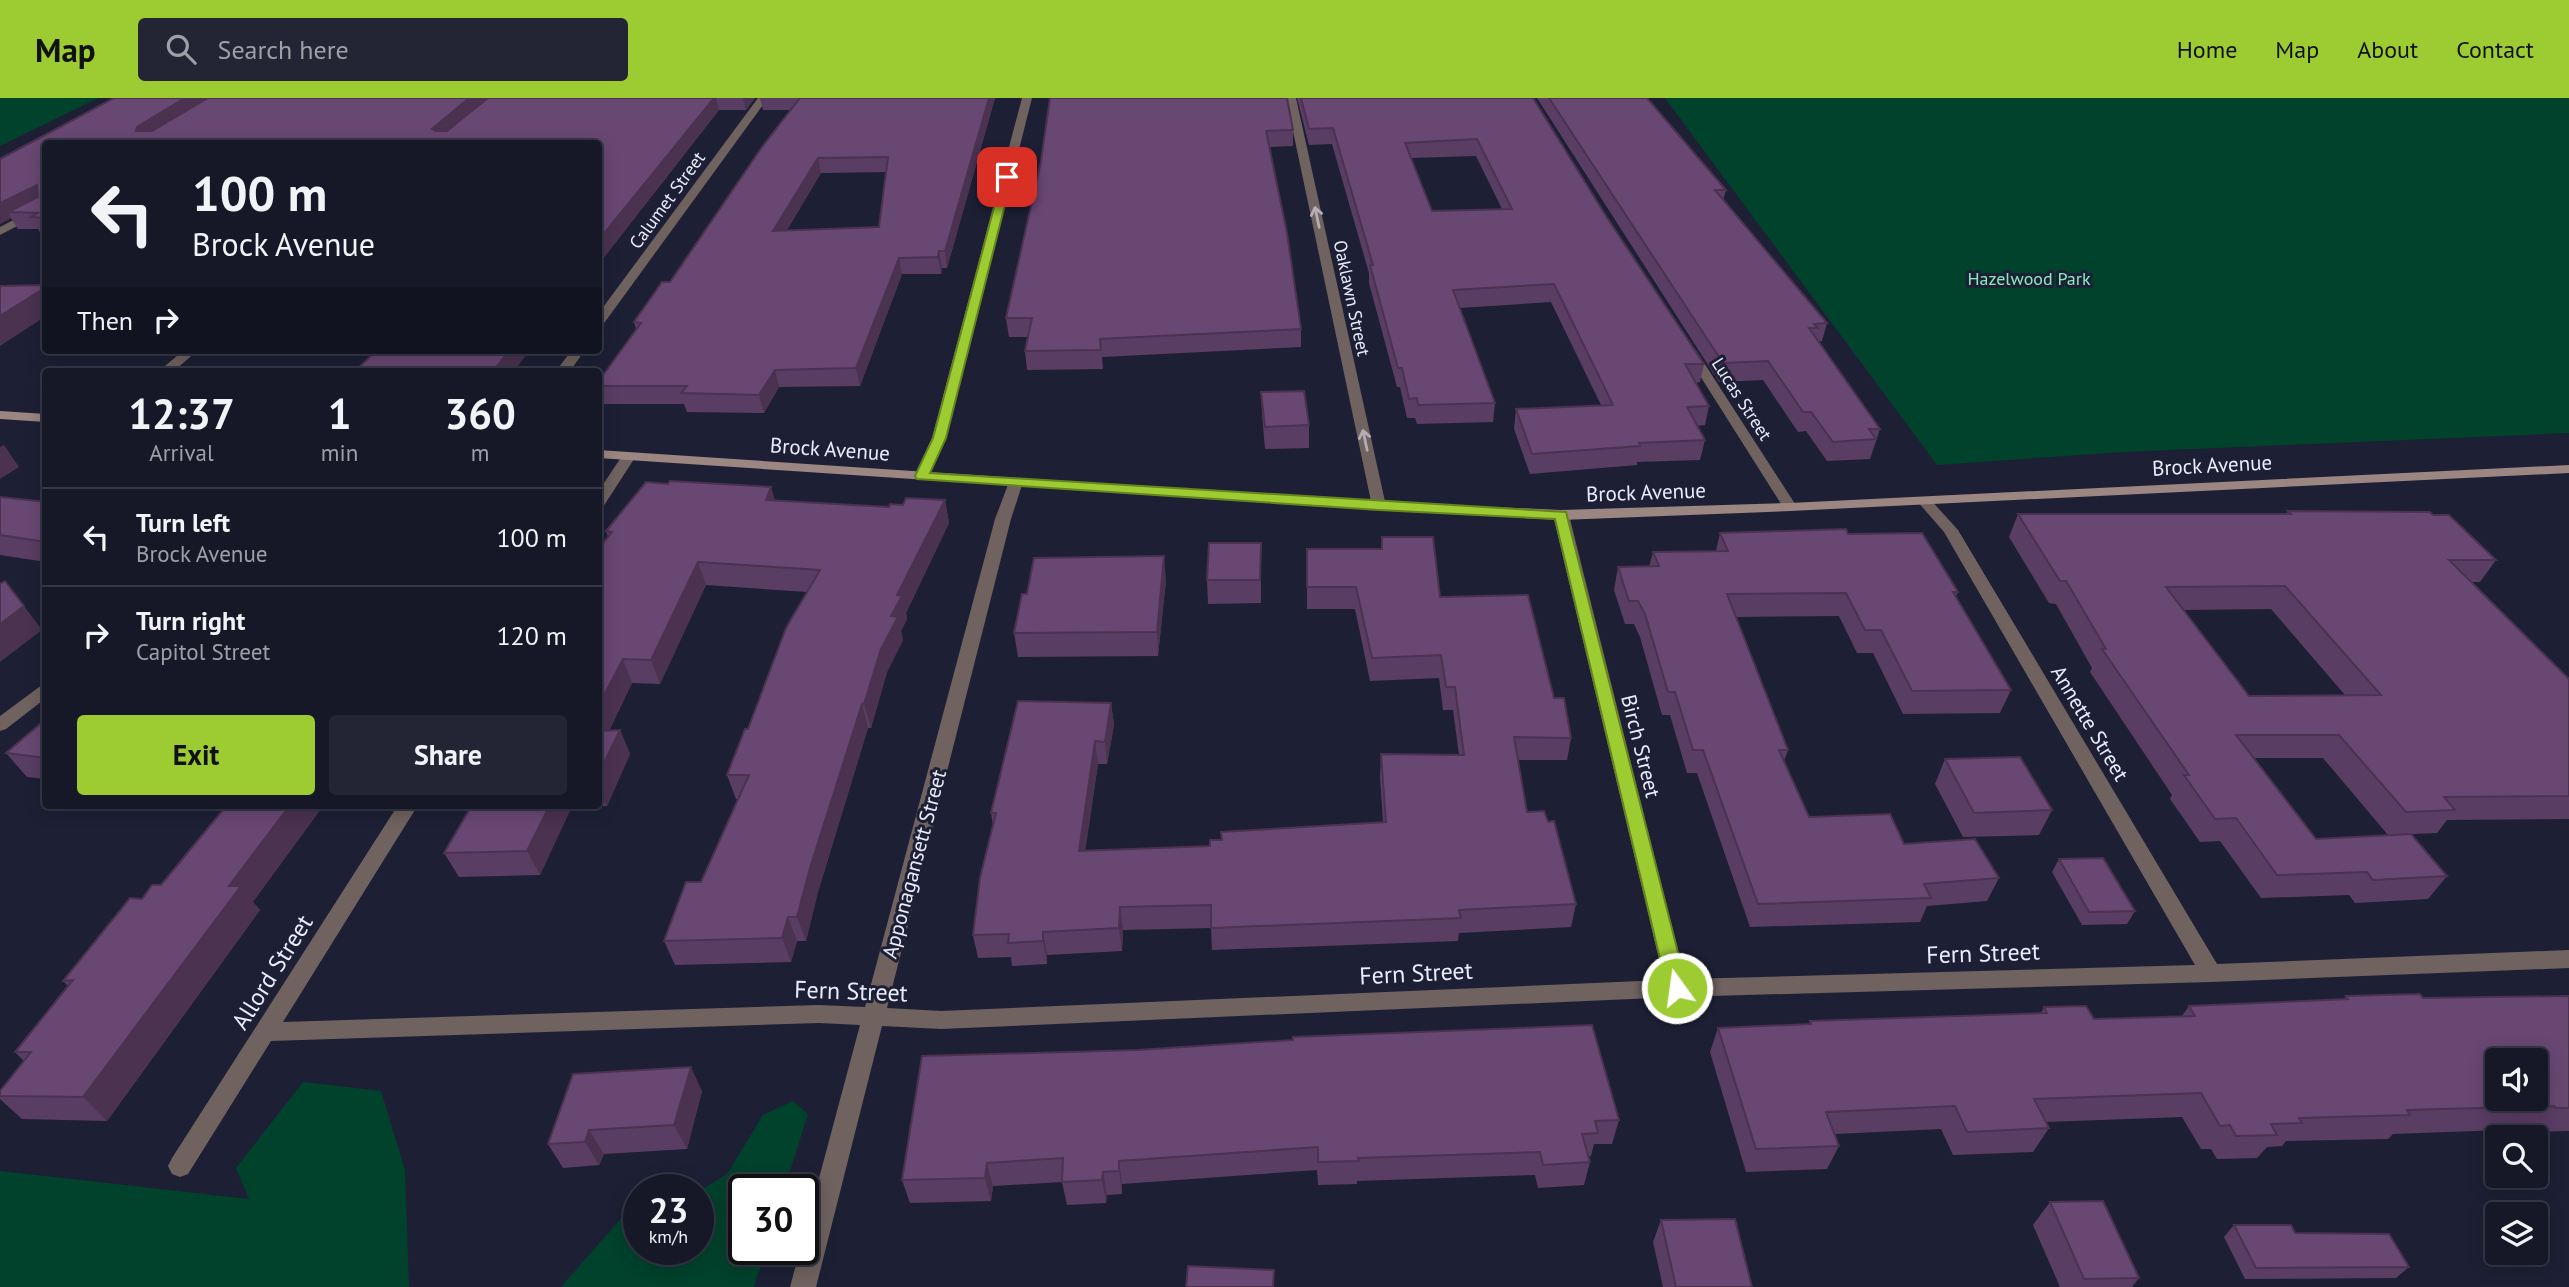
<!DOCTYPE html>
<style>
body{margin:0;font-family:"PT Sans",sans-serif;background:#232534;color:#f1f3f6;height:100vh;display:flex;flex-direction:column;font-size:26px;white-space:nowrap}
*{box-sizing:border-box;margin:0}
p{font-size:23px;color:#9ea0a8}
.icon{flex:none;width:38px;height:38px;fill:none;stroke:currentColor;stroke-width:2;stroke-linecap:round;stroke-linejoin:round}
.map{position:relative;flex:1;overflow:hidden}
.details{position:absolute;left:42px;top:270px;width:560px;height:441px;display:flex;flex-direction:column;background:#161828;border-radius:7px;box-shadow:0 4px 18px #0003,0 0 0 2px #353745}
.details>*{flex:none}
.banner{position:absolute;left:42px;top:42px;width:560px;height:214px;border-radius:7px;box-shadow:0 4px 18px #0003,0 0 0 2px #353745;background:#161828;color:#f1f3f6;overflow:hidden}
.controls{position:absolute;left:2485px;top:950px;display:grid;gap:14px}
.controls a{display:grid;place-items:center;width:63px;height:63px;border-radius:7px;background:#161828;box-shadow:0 4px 18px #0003,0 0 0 2px #353745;font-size:35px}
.speed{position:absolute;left:623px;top:1076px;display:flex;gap:14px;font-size:35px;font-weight:700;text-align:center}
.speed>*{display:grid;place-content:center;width:91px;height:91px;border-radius:50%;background:#161828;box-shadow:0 4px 18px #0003,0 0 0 2px #353745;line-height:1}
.speed small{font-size:18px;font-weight:400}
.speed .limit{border:4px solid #111;border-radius:10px;background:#fff;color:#111}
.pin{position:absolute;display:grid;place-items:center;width:60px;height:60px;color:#fff;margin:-30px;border-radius:14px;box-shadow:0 4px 10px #0006}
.me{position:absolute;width:77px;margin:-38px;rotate:346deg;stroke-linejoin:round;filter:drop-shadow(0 0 5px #0008)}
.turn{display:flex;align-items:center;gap:24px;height:147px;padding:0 35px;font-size:32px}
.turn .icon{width:91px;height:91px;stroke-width:2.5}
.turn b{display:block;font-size:49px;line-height:60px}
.then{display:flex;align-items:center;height:66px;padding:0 35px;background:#0003;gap:14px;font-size:26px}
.eta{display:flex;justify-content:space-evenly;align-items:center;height:119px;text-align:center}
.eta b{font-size:42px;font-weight:700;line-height:49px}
.cta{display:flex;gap:14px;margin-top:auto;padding:14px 35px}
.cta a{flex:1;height:80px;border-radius:7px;background:#9ccb32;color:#111;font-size:28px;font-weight:700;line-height:80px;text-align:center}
.cta a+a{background:#232534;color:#f1f3f6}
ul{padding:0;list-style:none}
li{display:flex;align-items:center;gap:21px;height:98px;padding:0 35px;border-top:2px solid #353745}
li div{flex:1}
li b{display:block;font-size:26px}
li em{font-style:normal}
header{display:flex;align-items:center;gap:42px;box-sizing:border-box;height:98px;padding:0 35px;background:#9ccb32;color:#111}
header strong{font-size:33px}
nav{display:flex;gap:38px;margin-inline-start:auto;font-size:24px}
.search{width:490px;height:63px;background:#232534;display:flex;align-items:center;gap:18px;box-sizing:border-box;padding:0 24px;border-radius:7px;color:#9ea0a8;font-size:26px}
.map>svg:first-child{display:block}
.green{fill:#01422c}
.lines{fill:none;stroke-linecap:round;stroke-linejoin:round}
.street{fill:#6f625f;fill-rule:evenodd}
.secondary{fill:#9b8681;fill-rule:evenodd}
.wall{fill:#5a3d63;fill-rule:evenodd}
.shaded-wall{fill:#4a3250}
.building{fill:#694773;stroke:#4a3250;stroke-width:2;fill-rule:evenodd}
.oneway{stroke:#b3aeb5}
.route{fill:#9ccb32;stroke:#658420;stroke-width:2}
.labels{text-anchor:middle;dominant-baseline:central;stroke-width:6;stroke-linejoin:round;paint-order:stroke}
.far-street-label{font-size:18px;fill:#eaedfc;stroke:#1d2035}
.far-park-label{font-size:18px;fill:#8aeabe;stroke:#1d2035}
.street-label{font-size:21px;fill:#eaedfc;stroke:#1d2035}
.near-street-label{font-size:24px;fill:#eaedfc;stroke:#1d2035}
</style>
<header>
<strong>Map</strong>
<div class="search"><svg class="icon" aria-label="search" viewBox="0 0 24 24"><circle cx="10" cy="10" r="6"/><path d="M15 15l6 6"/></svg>Search here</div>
<nav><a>Home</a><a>Map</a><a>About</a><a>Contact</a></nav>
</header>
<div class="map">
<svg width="2569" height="1189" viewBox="0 0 2569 1189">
<rect width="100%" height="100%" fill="#1d2035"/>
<path class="green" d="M0,0H98L0,48Z
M1665,0H2569V335L2123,354L1937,367Z
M303,984L381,993L405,1072L409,1189H0V1073L249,1101L236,1070Z
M793,1003L808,1016L784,1092H744V1152H766L754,1189H561L639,1100V1152H698V1094L727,1076L763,1017Z"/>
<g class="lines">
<path class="street" d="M758,0H768L602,228L598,229V216Z
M1022,0H1032L946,340L927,381H917L915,378L932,340Z
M1286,0H1296L1386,408L1379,412L1372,408Z
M46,105V113L0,137V129Z
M1691,250L1697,254L1797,409L1795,412H1785L1783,409L1685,254Z
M184,252H198L174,273H159Z
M572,252H585L570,273H556Z
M629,354L636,358L603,409L598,410V394L624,355Z
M1016,380L1023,384L1011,421L887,910L941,913L1664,882L1553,417L1561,412L1569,417L1685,881L2195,867L1944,434L1917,403L1924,399L1929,400L1958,432L2217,866L2569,852V870L2211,884L1677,899L941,931L882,928L816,1189H790L800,1152H803V1140L860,927L819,925L271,943L188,1076L180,1079L172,1076L168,1068L172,1060L398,707H418L283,924L819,907L865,909L995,421L1009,384Z
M46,584V600L6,631L0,633V618Z"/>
<path class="secondary" d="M0,313L46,316V324L0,321Z
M598,352L1379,404L1561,412L1790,405L2569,367V375L1790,413L1561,422L1379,412L598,360Z"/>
</g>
<path class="wall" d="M114,0H755L746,12H719L598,167V46H46V136H41L38,131H18L11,120L0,126V61Z
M760,0H995L947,170H942L941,176H902L860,288L779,289L764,315L687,314L684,306H602L598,295V284L636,231L634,224L670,184L791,12H763ZM886,74L879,129L787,132L821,75Z
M1050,0L1293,32V48L1270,49L1301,231V249L1102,259L1103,271L1027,272L1025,253L1028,239H1009L1006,220L1041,63Z
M1297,0H1533L1606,118L1704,266L1700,284L1696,285L1709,308L1705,327L1697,328L1705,342L1700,362L1637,364V367L1530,376L1514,331L1516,311L1601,307L1551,204L1459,210L1495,305L1493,324L1417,326L1415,320H1407L1400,289H1397L1369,185V175L1332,46L1309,47ZM1476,58L1502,111L1432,113L1411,60Z
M1537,0H1647L1726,92L1723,102L1827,225L1822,243L1818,244L1880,331L1870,361L1827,363L1806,333L1798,334L1763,282L1719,284Z
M1261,294L1309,327V350L1265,351L1262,316Z
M668,386L775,402L889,409L945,402L949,425L906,515L907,521L901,533L903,542L887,574L871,630H868L818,794L806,843H797L791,864L675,867L664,843L701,784L738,701H736L727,677L807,494L706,487L660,586L632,585L609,633L620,632L630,656L607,708H572L540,777L459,779L444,755L472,707H598V451L608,439L606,433Z
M0,399L46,404V464L0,457Z
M2288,413L2433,417L2496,462L2480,484H2472L2569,581V721L2447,722L2437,735L2388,737L2323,660H2254L2316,741L2447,778L2428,801L2355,805L2349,797L2261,800L2220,743L2200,744L2170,701L2172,697L2090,574L2092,570L2056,506L2049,505L2009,439L2018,416H2287ZM2271,511L2345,597L2249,598L2183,512Z
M1720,435L1848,436L1958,494L1956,498L2011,592L2000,615L1903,616L1873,555H1857L1839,518L1736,519L1788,652L1784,663L1809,719L1904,746L1999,780L1987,803L1927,808L1920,824L1750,829L1697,675H1687L1670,617H1662L1640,539L1634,526H1625L1614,492L1618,469H1649L1653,454L1716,453Z
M1382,439L1440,499L1554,600L1571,640L1567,662H1518L1527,714L1576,806L1571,829L1459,835L1458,843L1212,852L1211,830L1123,832L1122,853L1047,857V866L1012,868L1011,859L978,860L973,837L993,727L991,715L1111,605L1114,627L1107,666H1098L1085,752L1210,748L1222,742L1383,724L1380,679L1381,656L1459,657L1453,612H1443L1439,580L1370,583L1355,511H1307V451H1381Z
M1261,445V505L1208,506L1207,482Z
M1166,482L1158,558L1018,559L1014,535L1027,496Z
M46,621V681L27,679L6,655Z
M1945,661L2052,712L2039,737L1963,739L1935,686Z
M2059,761L2135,813L2127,826L2082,827L2052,774Z
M161,787L253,804L260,812L107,1023L22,1021L0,1001V993L24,963L15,954L68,888L63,883L142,801Z
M2346,898L2423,900L2569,898V1033L2531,1034L2529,1031L2393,1036L2388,1041L2286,1043L2282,1048L2267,1049L2257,1060L2217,1061L2211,1051H2201L2182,1019L2046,1024L2049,1030L2033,1054L1953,1057L1941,1031L1835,1036L1839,1048L1827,1071L1746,1074L1710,954L1718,930L1809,926L1810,923L2041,915L2044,909L2094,921L2182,918L2189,908L2343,902Z
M922,958L1619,1022L1612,1046H1594L1591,1058L1588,1059L1590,1064L1584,1087L1538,1090L1535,1077L1357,1083V1086L1318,1087L1317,1072L1122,1086V1096L1107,1097L1106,1105L1067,1107L1062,1084L993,1088L991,1103L910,1105L902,1082Z
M702,993L687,1051L604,1056L599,1067L563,1070L548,1046Z
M2050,1104L2139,1180L2132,1189H2060L2033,1127Z
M1661,1122L1752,1189H1663L1653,1144Z
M2234,1127L2295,1135L2409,1169L2396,1180L2245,1181L2224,1139Z"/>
<path class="shaded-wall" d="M185,0H217L145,44L136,33L137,29Z
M469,0H492L439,46L432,31Z
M714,0H716L719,12L598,167V143Z
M743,0H755L746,12Z
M989,0H995L947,170L945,153Z
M818,60L821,75L777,149L773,133Z
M37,87L46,101L8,114L11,120L0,126V105Z
M939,153L942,170L941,176L938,159Z
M899,160L902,176L860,288L856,270Z
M46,189V218L0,248V218Z
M510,252H530L514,273H493Z
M775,272L779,289L764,315L759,297Z
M4,347L19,369L0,381V349Z
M771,389L778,412L766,402Z
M945,402L949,425L906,515L907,521L901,533L903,542L887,574L871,630L864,606L897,497Z
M1164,458L1166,482L1158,558L1157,534Z
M698,464L706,487L660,586L651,562Z
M24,508L42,532L0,564V526Z
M623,561L632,585L598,654V609Z
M1111,605L1114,627L1107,666L1105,644Z
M862,606L868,630L818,794L806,843L797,819L810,770Z
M620,632L630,656L607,708L598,690V677Z
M1095,643L1098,666L1082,776L1079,753Z
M290,707H324L253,804L260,812L107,1023L83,999L229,788Z
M550,707H572V708L540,777L527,753Z
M1120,809L1123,832L1122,853L1119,830Z
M788,819L797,843L791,864L782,840Z
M1043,834L1047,857V866L1043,843Z
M691,969L702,993L687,1051L674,1027Z
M589,1032L604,1056L599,1067L585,1044Z
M1119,1063L1122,1086V1096L1119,1073Z
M987,1065L993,1088L991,1103L985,1080Z
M1103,1074L1107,1097L1106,1105L1102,1082Z"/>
<path class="building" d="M114,0H185L137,29L136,33H152L208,0H469L432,31L435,33H447L488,0H714L598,143V46H46V120L31,119L38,115L8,114L38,99L37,87L0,105V61Z
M800,0H989L945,153H939L938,159L899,160L856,270L775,272L759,297L681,295L687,288H598V284L641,225L634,224L662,184H670L762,49ZM888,59L879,129L773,133L818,60Z
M1050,0H1287L1293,32L1266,33L1287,135L1301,231L1100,241L1101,252L1025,253L1032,220H1006L1041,63Z
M1301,0H1533L1606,118L1704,266H1685L1709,308L1687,309L1705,342L1639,345L1640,348L1532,356L1516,311L1613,307L1554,186L1453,192L1495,305L1418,307L1417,300L1409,301L1402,270H1398L1370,167H1373L1333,30L1309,31ZM1477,41L1512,111L1432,113L1405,45Z
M1549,0H1647L1726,92H1715L1827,225L1814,226L1818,230H1809L1880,331H1869L1876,341L1833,344L1811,314H1803L1768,263L1723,265Z
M46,187V189L0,218V188Z
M377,252H510L493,273H355Z
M1304,293L1309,327L1265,329L1261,294Z
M670,383L771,389L766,402L889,409L890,406L903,407L906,400L945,402L897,497L902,498L891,518L898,519L881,551L864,606H862L810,770L797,819H788L782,840L664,843L686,784H701L749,677H727L745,631H748L786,530L820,472L698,464L651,562L623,561L598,609V451L612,434L606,433L646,384L668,386Z
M0,399L46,404V444L0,437Z
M2288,413L2430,414L2433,417H2449L2496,462H2449L2569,581V698L2444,699L2455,712L2406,714L2339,637H2236L2316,741L2411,736L2447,778L2373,782L2367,774L2277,777L2236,720L2215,721L2184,677H2189L2102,551H2106L2066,483H2060L2018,416H2291ZM2285,488L2381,597L2249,598L2166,489Z
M1846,431L1848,436L1922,435L1958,494H1953L2011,592L1912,593L1881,532H1865L1846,495L1727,496L1788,652H1779L1809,719L1890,716L1904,746L1975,741L1999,780L1924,786L1931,800L1758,806L1703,652H1693L1675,594H1668L1645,516L1638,503H1629L1618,469L1659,468L1653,454L1728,453L1720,435Z
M1382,439H1433L1440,499L1528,497L1554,600H1564L1571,640L1514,639L1527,714L1544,713L1548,724L1554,723L1576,806L1459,812L1461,820L1211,830V807L1120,809L1119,830L1043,834V843L1008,845L1009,836L973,837L980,780L996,715H991L1018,603L1111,605L1105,644L1095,643L1079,753L1210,748V742H1222L1221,734L1386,724L1381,656L1464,657L1455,589H1446L1441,557L1372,560L1356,489H1307V451H1382Z
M1209,445H1261L1260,482H1207Z
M1164,458L1157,534L1014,535L1022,496H1027L1034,460Z
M5,483L24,508L0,526V486Z
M46,621V660L6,655Z
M620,632L598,677V633Z
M2020,659L2052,712L1974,715L1945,661Z
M227,707H290L229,788H241L83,999L0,998V993L31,954H15L73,882L63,883L130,800L142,801L152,787H161Z
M472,707H550L527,753L444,755Z
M2103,760L2135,813L2089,814L2059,761Z
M2420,896L2423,900L2569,898V1010H2556L2554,1008L2407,1012L2410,1017L2299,1020L2302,1025L2271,1026L2277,1037L2236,1038L2230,1027L2220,1028L2201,995L2034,1001L2049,1030L1967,1034L1955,1008L1826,1014L1839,1048L1756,1051L1718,930L1811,926L1810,923L2047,915L2044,909L2086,908L2094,921L2195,918L2189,908L2348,901L2346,898ZM2497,962H2536V1001H2497Z
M1592,927L1619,1022L1595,1023L1598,1035L1582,1036L1590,1064L1543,1067L1540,1054L1358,1060L1359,1063L1318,1064V1049L1119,1063V1073L1103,1074L1102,1082L1062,1084L1063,1060L987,1065L985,1080L902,1082L922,958L1137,952L1293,942V939Z
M691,969L674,1027L589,1032L585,1044L548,1046L573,976Z
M2103,1103L2139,1180L2084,1181L2050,1104Z
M1735,1121L1752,1189H1676L1661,1122Z
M2234,1127H2291L2295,1135L2389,1136L2409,1169L2256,1170Z
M1188,1168L1274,1172L1273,1189H1186Z"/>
<defs><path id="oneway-shaft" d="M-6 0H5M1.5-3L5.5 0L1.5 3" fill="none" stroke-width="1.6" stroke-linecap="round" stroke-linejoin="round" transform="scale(1.75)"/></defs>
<g class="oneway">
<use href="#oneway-shaft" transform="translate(1317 119) rotate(-102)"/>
<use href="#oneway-shaft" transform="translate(1365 342) rotate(-102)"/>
</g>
<path class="route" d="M1007,76L1012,79L946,340L930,375L1566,414L1687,890L1684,895L1677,898L1670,895L1667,890L1555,421L1379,412L917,381L915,378L933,340L1002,79Z"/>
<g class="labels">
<g class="far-street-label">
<text transform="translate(667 102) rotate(-54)">Calumet Street</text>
<text transform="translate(1352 200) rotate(78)">Oaklawn Street</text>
<text transform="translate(1742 301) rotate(57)">Lucas Street</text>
</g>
<g class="far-park-label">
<text x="2029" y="180">Hazelwood Park</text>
</g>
<g class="street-label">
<text transform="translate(830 351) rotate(4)">Brock Avenue</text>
<text transform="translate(2212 367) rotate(-3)">Brock Avenue</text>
<text transform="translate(1646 394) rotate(-2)">Brock Avenue</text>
<text transform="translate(2090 625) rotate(59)">Annette Street</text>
<text transform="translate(1641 648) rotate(76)">Birch Street</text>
<text transform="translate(914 766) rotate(-75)">Apponagansett Street</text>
</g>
<g class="near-street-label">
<text transform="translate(1983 855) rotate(-2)">Fern Street</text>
<text transform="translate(272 874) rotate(-58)">Allord Street</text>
<text transform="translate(1416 875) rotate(-3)">Fern Street</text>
<text transform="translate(851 893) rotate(2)">Fern Street</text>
</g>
</g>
</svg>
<div class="controls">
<a><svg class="icon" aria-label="sound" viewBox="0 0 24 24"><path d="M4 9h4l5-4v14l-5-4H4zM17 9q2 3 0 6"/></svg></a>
<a><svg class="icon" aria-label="search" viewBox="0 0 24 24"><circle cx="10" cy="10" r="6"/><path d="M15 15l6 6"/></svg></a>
<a><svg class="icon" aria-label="layers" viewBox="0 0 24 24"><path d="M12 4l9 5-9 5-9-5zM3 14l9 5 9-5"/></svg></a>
</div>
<div class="speed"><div>23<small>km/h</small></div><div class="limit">30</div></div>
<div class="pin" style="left:1007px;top:79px;background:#d93025"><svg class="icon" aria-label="arrive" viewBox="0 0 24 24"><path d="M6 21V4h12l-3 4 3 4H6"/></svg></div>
<svg class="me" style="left:1677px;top:890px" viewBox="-20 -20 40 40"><circle r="17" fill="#9ccb32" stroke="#fff" stroke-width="3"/><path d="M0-11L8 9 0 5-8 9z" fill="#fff"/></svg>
<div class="banner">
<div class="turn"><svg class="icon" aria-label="left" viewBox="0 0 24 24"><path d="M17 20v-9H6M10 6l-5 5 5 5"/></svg><div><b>100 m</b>Brock Avenue</div></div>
<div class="then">Then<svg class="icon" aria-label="right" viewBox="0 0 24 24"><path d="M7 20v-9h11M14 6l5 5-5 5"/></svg></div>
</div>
<section class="details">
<div class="eta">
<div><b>12:37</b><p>Arrival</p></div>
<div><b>1</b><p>min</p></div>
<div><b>360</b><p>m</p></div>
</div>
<ul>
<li><svg class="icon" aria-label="left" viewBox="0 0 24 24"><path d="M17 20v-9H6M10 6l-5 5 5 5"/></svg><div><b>Turn left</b><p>Brock Avenue</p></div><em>100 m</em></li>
<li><svg class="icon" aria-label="right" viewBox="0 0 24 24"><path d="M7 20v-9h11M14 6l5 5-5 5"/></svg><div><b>Turn right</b><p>Capitol Street</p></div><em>120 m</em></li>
</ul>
<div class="cta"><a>Exit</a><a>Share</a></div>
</section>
</div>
